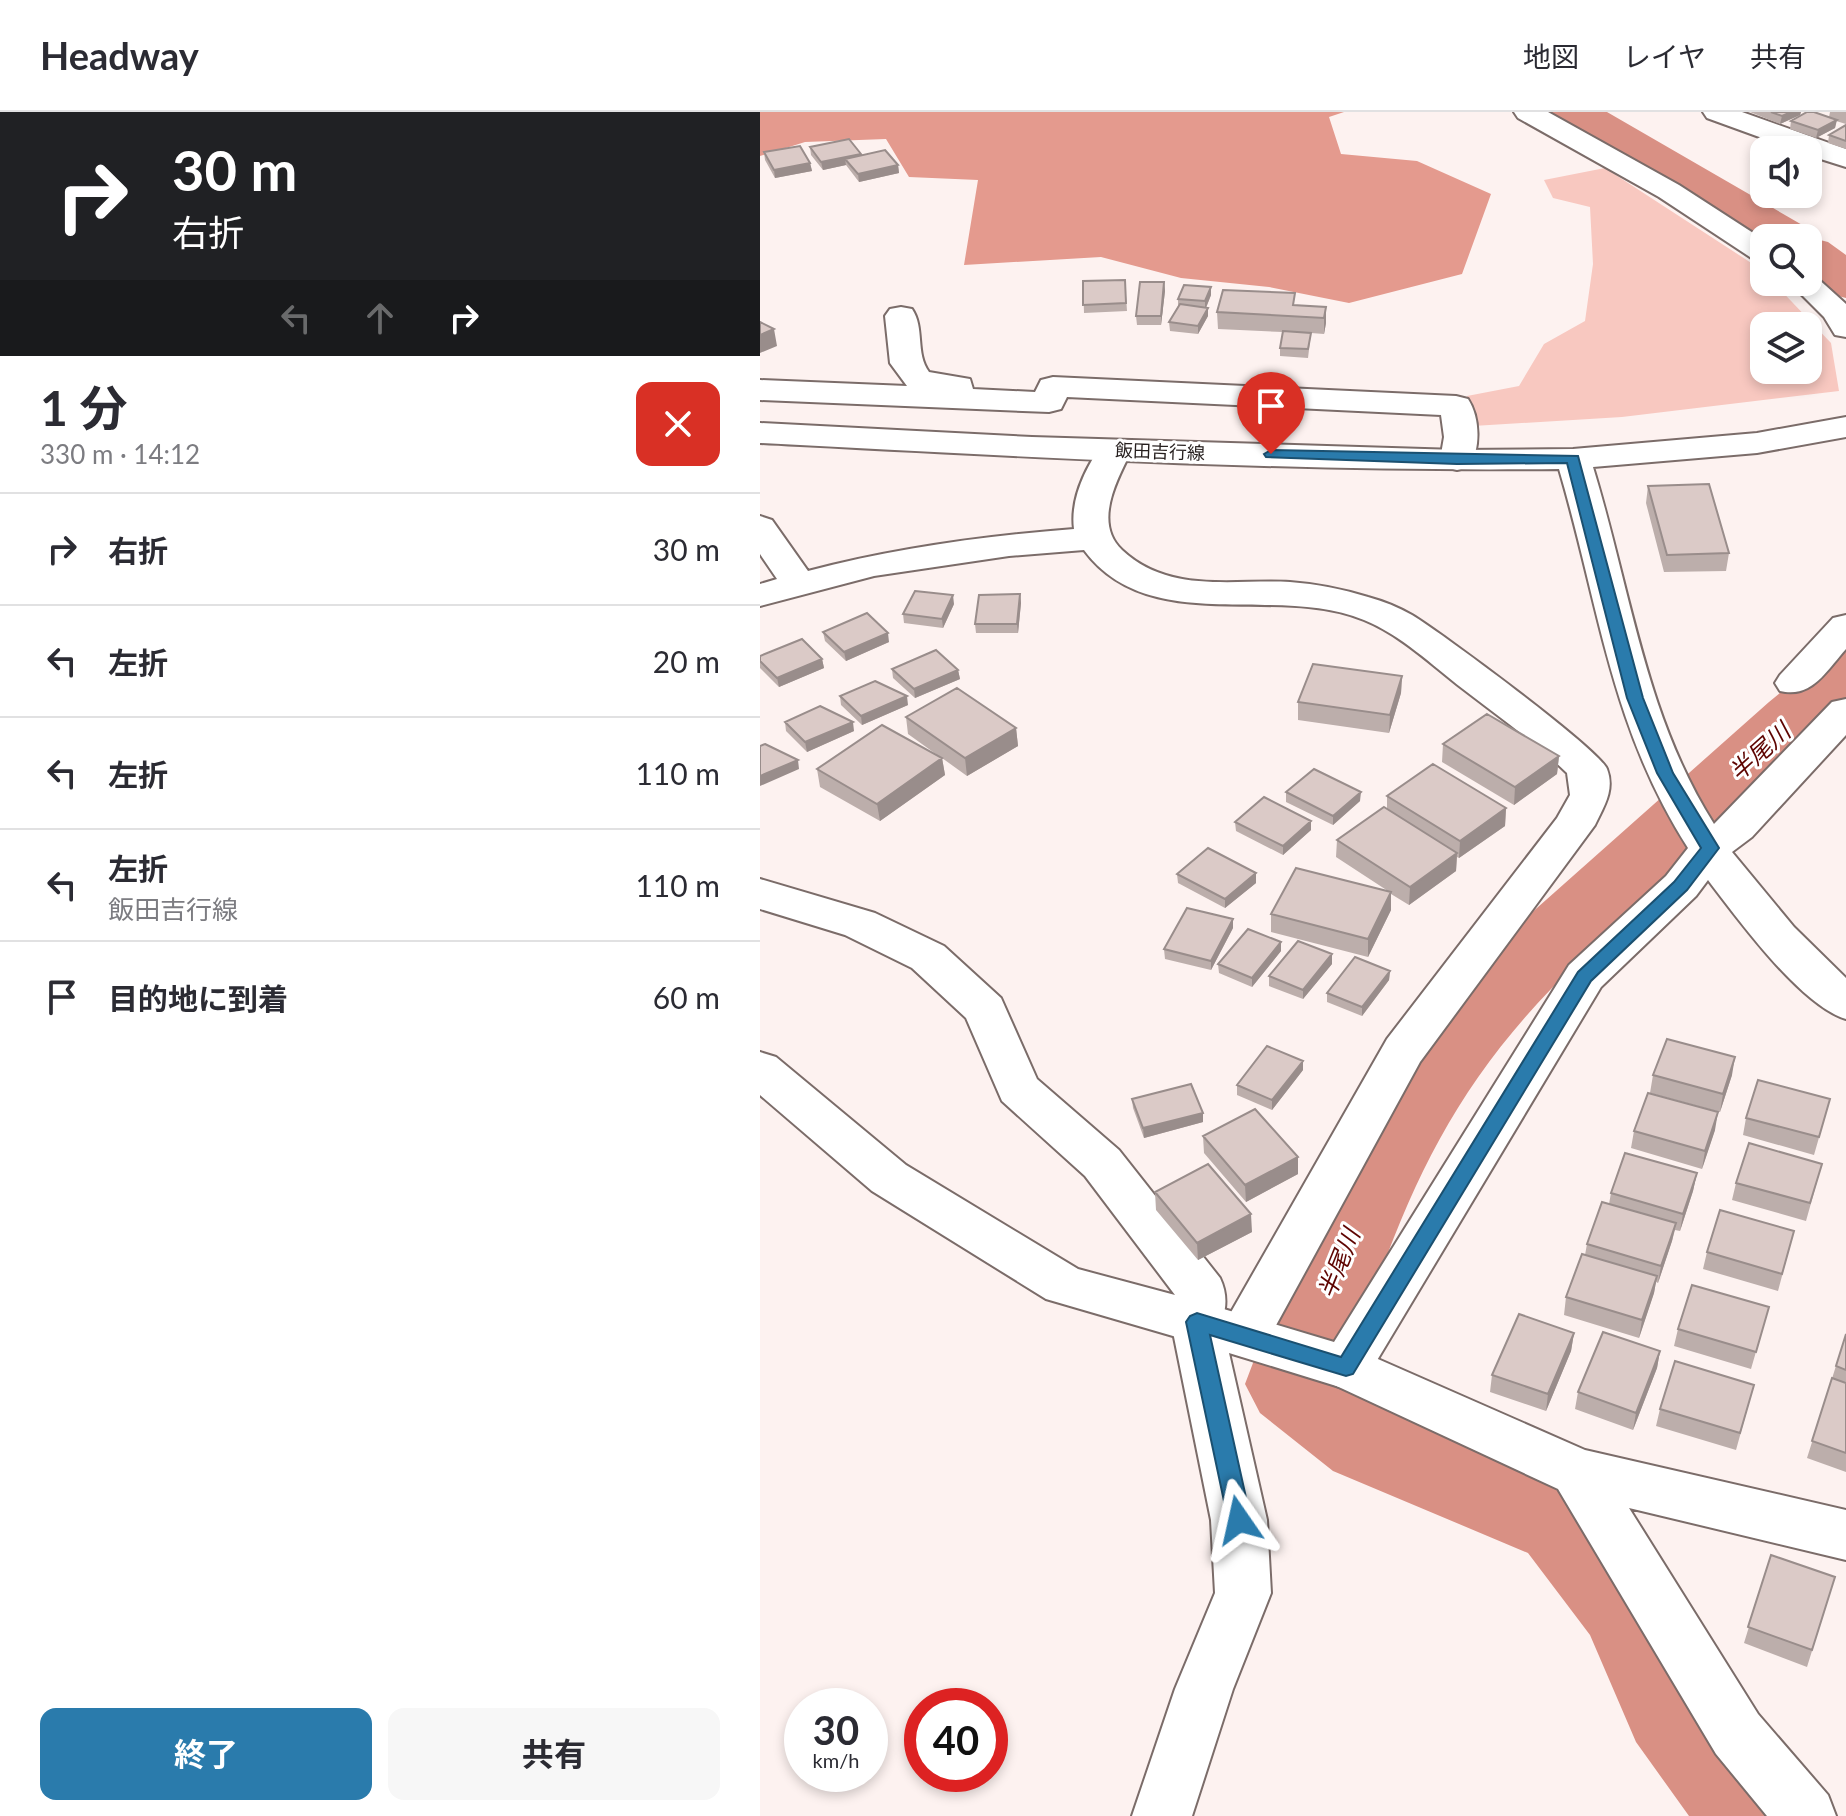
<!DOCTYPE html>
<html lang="ja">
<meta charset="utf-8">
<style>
body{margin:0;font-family:Lato,"Noto Sans JP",sans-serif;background:#f7f7f7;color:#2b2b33;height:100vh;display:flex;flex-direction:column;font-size:30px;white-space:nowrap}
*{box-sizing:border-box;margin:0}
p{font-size:26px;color:#7c7c81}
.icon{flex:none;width:44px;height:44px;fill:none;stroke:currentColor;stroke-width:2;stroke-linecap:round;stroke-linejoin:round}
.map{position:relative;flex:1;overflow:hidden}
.sheet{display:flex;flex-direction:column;background:#fff;width:760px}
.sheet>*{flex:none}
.top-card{background:#202124;color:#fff;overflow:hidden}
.fabs{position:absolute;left:990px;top:24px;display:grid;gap:16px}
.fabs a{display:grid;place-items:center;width:72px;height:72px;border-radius:16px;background:#fff;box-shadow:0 4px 12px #0003;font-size:40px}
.speed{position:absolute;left:24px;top:1576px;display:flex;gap:16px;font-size:40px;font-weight:700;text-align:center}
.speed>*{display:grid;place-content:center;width:104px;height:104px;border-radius:50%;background:#fff;box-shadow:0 4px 12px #0003;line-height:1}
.speed small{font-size:20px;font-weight:400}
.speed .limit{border:12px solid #d22;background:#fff;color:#111}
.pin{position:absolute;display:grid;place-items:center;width:68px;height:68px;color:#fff;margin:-82px -34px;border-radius:50% 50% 50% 0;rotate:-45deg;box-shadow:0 0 8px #0007}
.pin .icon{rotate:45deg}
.me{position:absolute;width:88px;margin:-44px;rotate:349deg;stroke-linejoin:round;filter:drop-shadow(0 0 6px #0008)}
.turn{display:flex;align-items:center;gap:28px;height:168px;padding:0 40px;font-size:36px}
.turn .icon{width:104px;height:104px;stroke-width:2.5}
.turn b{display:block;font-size:56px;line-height:68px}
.lanes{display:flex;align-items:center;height:76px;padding:0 40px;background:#0003;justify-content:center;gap:40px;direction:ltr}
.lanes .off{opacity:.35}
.round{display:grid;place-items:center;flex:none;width:84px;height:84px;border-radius:16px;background:#f7f7f7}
.headline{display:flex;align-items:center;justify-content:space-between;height:136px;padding:0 40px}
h1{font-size:48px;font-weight:700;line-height:60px}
.cta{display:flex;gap:16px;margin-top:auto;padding:16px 40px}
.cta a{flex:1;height:92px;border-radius:16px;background:#2a7bac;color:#fff;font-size:32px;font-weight:700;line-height:92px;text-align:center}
.cta a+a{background:#f7f7f7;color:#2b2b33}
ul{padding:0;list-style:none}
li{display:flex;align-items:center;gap:24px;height:112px;padding:0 40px;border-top:2px solid #e1e1e2}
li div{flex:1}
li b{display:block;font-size:30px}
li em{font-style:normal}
header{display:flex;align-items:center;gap:48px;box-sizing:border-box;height:112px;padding:0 40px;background:#fff;border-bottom:2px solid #e1e1e2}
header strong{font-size:38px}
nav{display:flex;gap:44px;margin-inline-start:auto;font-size:28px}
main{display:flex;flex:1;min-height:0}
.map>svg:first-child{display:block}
.green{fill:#f8c8c0;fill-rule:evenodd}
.forest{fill:#e49a8e}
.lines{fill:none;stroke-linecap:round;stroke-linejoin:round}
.river{fill:#d99084;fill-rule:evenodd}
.street-casing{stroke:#7b6c69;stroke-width:4}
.secondary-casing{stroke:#7b6c69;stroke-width:4}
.street{fill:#fff;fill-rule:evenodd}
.secondary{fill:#fff;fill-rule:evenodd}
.wall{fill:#bcaeab}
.shaded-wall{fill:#998d8b}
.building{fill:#dbcac7;stroke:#998d8b;stroke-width:2}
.route{fill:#2a7bac;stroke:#1b5070;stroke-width:2}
.labels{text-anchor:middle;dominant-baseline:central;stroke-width:6;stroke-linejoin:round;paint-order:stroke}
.far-street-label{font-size:18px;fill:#261f1e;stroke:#fff}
.water-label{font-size:24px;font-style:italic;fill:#5e0401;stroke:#fff}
</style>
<header>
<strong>Headway</strong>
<nav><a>地図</a><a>レイヤ</a><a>共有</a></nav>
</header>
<main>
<section class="sheet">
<div class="top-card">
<div class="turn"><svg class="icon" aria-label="right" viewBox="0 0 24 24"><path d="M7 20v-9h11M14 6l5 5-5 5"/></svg><div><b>30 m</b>右折</div></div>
<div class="lanes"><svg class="icon off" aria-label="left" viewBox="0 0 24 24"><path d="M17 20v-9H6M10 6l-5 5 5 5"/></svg><svg class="icon off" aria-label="ahead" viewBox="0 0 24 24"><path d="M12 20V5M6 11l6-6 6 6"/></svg><svg class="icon" aria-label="right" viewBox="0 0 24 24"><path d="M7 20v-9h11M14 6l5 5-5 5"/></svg></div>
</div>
<div class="headline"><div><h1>1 分</h1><p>330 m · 14:12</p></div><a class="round" style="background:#d93025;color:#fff"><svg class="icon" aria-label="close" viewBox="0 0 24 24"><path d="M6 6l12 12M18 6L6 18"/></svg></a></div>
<ul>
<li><svg class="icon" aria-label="right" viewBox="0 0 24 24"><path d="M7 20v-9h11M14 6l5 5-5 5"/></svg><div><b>右折</b></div><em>30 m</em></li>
<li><svg class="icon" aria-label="left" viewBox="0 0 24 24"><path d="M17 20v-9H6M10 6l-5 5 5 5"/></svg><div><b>左折</b></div><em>20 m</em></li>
<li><svg class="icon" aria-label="left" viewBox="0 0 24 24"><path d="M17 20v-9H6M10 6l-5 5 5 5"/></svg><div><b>左折</b></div><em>110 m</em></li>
<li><svg class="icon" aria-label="left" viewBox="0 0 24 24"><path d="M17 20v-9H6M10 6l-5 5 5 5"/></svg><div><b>左折</b><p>飯田吉行線</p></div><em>110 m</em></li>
<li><svg class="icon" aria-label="arrive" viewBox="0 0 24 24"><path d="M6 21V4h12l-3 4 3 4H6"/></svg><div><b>目的地に到着</b></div><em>60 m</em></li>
</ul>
<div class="cta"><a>終了</a><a>共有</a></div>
</section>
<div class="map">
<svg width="1086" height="1704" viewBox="0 0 1086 1704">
<rect width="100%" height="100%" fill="#fdf2f0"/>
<path class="green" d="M845,56L999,156L1004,161V170H1013L1071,231L1079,279L862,305L713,314L707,284L759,274L784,232L825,209L833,152L830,95L793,86L784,68ZM1004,214H1048V258H1004Z"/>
<path class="forest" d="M0,0H584L569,5L581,42L657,49L731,82L702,162L589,191L509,175L421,166L341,145L204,153L218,68L149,65L126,27L45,30L0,44Z"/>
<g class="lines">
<path class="river" d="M786,0H847L1044,114L1052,126L1068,130L1086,143V186L1066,181L1048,168V126H1004V137L793,11Z
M1086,540V599L792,876C679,993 637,1105 588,1257L643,1299L840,1377L906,1457L954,1556L1037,1665L1054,1704H929L876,1630L830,1523L768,1441L573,1359L500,1301L485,1272L536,1138L577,1048L614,982L667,905L734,834L1009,590L1061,547Z"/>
<g class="street-casing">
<path id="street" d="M943,0H982L1086,37V55L1048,43V38H1035L947,6Z
M141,195L152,197C165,216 155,241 169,260L210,267L213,277L275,280L281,268L293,265L696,284L708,287C720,305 721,337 709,355L697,358L685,355L680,348L684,325L681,303L307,285L301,297L289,300L0,288V268L147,274L130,251L125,204L130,197Z
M355,328L367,331L372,338C357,367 333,411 362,438C409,482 473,467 530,470C557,472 582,477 608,485C623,489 638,495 652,503C679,519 839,637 847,657C855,678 844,694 835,713L660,950L502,1239L484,1245L466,1239L458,1224L466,1209L627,927L797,706L810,683L807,661C775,630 738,604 703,577C672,553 641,523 604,508C516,471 389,526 324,438L249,444L114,464L0,494V472L17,467L0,442V404L12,408L48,459C135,436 224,424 314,417C310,387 326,355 343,331Z
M1086,503V537C1067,558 1052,587 1020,579L1015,571L1020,563L1073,506Z
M0,767L115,801L184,834L241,886L277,967L359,1038L460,1166C470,1187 465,1205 455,1225L437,1231L286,1187L112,1079L0,983V940L16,945L146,1053L318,1157L415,1183L325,1064L242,989L206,906L152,856L85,823L0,797Z
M586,1233L825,1338L1086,1398V1448L869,1396L998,1602L1068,1683L1076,1704H1007L956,1642L798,1377L568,1270L560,1255L568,1240Z"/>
</g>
<g class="secondary-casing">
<path id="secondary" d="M754,0H788L919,73L1004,128V150L993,147L899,85L758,6Z
M1048,162L1055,164L1086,192V225L1075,223L1064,205L1029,170H1048Z
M1086,305V325L997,341L833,355C870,475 885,604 954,712L1072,590L1086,587V623L992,725L972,740L1034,815L1086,866V907C1041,894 977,806 948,768L936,784L841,875L604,1270L586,1277L469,1241L507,1408L511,1481L473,1577L432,1704H372L415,1577L455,1481L451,1408L411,1210L419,1195L437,1189L574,1230L809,853L906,764L928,736C850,614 839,492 799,357C533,360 266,345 0,331V311L272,325L697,338L813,337L997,321Z"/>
</g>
<use href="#street" class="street"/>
<use href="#secondary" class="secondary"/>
</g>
<path class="wall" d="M990,0H1041L1040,3L1020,12Z
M1070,0H1086V12L1076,9L1075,16L1056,26L1030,17L1031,9L1069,5Z
M1086,13V37L1068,31L1069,23Z
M50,35L101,42L102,43L138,53L139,61L99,70L86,53L63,58L51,43Z
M4,40L50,51L52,59L15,66L5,48Z
M365,168L367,199L324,201L323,169Z
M404,170L405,179L401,213H377L376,204Z
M451,175V183L446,196H448V204L438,222L410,219L409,210L418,194V187Z
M535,193L566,195V211L564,222L551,221L548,246L520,244V236L523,220L458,217L457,200Z
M888,374L969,441L966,459L904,460L886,391Z
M260,482L261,491L258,521H216L215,512Z
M194,492L183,516L144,511L143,502Z
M63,520L129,530L86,549L65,529Z
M0,544L62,547L64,556L19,575L0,556Z
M132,557L198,558L200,567L155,586L133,566Z
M642,564L641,581L629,621L538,608V590Z
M80,584L148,593L102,613L81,593Z
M146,605L256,616L258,634L207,664L182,646L185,663L120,709L60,675L57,657L180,645L148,622Z
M25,610L94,619L47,640L26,619Z
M683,632L799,644L797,662L754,693L682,650Z
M526,680L600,689L573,713L526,690Z
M627,684L746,696L745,714L699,746L697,745L696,759L649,793L631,782V798L608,845L511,820V802L628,779L576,745L577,728L627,697Z
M475,710L551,718L523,743L476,719Z
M417,762L496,771L465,796L418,771Z
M473,816L451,858L405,847L404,837Z
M521,839L492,875L459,861L458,852Z
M572,852L543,887L509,874V864Z
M630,859L629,868L602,904L567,890V881Z
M543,958L512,998L477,983V973Z
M893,963H972L960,1000L890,981Z
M372,987L443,1001V1010L384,1026L373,996Z
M1070,987L1054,1043L983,1023L986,1006Z
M955,1018L942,1057L871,1036L874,1019Z
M443,1024L538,1062L486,1090L444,1041Z
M1062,1052L1046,1109L972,1088L976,1071Z
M937,1061L933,1079L920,1119L915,1118L912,1129L898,1171L896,1170L894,1181L879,1226L804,1203L806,1185L825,1143L827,1132L849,1092L851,1081Z
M395,1080L492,1120L438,1148L396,1098Z
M1034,1119L1018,1179L943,1157L947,1140Z
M1004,1212L991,1257L914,1234L918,1217Z
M814,1221L811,1239L786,1299L730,1280L732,1263Z
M1086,1222V1360L1047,1346Z
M900,1239L897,1256L873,1318L815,1297L818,1280Z
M994,1273L976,1338L896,1314L900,1297Z
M1011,1443L1075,1465L1047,1555L984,1531Z"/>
<path class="shaded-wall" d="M1031,0H1041L1040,3L1020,12L1022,4Z
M1077,8L1075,16L1056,26L1058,18Z
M101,42L102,50L85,47L86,53L63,58L61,50Z
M50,51L52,59L15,66L14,58Z
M138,53L139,61L99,70L98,62Z
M404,170L405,179L401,213V204Z
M451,175V183L445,198V189Z
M566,195V211L564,222V206Z
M448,196V204L438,222V214Z
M14,217L17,234L0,241V223Z
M260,482L261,491L258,521L257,512Z
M193,483L194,492L183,516L182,507Z
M128,521L129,530L86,549L84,540Z
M62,547L64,556L19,575L17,566Z
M198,558L200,567L155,586L154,577Z
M642,564L641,581L629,621L630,603Z
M147,584L148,593L102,613L101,604Z
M93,610L94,619L47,640L45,630Z
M256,616L258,634L207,664L205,646Z
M799,644L797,662L754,693L755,675Z
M182,646L185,663L120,709L117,692Z
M38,648L39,657L0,674V664Z
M601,680L600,689L573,713V704Z
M746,696L745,714L699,746L700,729Z
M551,709V718L523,743V734Z
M697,741L696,759L649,793L650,775Z
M496,761V771L465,796V787Z
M631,780V798L608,845V827Z
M473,807V816L451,858V849Z
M521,830V839L492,875V866Z
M572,842V852L543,887V878Z
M630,859L629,868L602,904V895Z
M975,945L972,963L960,1000L963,982Z
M543,949V958L512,998V988Z
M958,1000L955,1018L942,1057L945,1039Z
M443,1001V1010L384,1026L383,1016Z
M538,1045V1062L486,1090L485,1073Z
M937,1061L933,1079L920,1119L923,1102Z
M491,1102L492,1120L438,1148L437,1131Z
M916,1111L912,1129L898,1171L901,1154Z
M897,1164L894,1181L879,1226L882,1208Z
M814,1221L811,1239L786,1299L788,1282Z
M900,1239L897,1256L873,1318L876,1301Z"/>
<path class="building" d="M1011,0H1031L1022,4Z
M1047,0H1054L1077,8L1058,18L1031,9Z
M1086,13V29L1069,23Z
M89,27L101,42L61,50L50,35Z
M40,34L50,51L14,58L4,40Z
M125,38L138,53L98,62L85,47Z
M365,168L366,191L323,193V169Z
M380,170H404L401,204H376Z
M424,173L451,175L445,189L418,187Z
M463,178L535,181L533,193L566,195L564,206L457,200Z
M420,192L448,196L438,214L409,210Z
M0,210L14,217L0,223Z
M523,219L551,221L548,237L520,236Z
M949,372L969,441L907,443L888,374Z
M155,479L193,483L182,507L143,502Z
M260,482L257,512H215L219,483Z
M107,501L128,521L84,540L63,520Z
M42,527L62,547L17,566L0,549V544Z
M176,538L198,558L154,577L132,557Z
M553,552L642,564L630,603L538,590Z
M115,569L147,584L101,604L80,584Z
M197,576L256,616L205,646L146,605Z
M60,594L93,610L45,630L25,610Z
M727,602L799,644L755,675L683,632Z
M122,613L182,646L117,692L57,657Z
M5,632L38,648L0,664V634Z
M673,652L746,696L700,729L627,684Z
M554,657L601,680L573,704L526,680Z
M504,685L551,709L523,734L475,710Z
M624,695L697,741L650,775L577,728Z
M448,736L496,761L465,787L417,762Z
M536,756L631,780L608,827L511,802Z
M427,796L473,807L451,849L404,837Z
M488,817L521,830L492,866L458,852Z
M538,829L572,842L543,878L509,864Z
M595,845L630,859L602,895L567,881Z
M907,927L975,945L963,982L893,963Z
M507,934L543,949L512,988L477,973Z
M998,968L1070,987L1059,1025L986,1006Z
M431,972L443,1001L383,1016L372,987Z
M888,981L958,1000L945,1039L874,1019Z
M495,997L538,1045L485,1073L443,1024Z
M989,1031L1062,1052L1050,1091L976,1071Z
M865,1041L937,1061L923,1102L851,1081Z
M448,1052L491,1102L437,1131L395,1080Z
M842,1090L916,1111L901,1154L827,1132Z
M960,1098L1034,1119L1022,1162L947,1140Z
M822,1142L897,1164L882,1208L806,1185Z
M932,1173L1009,1195L996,1240L918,1217Z
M759,1202L814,1221L788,1282L732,1263Z
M843,1220L900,1239L876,1301L818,1280Z
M1086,1222V1258L1076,1254Z
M915,1249L994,1273L980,1321L900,1297Z
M1072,1266L1086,1271V1341L1052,1329Z
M1011,1443L1075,1465L1052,1538L988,1515Z"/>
<path class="route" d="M511,338L818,344L883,586L913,661L959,736L927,778L831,869L593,1262L586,1264L450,1223L491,1408L487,1415L479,1418L471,1415L468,1408L426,1210L430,1204L437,1201L581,1245L818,860L914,770L941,736L897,661L867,586L807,351L697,352L506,345L504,342Z"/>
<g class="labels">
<g class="far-street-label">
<text transform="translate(400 339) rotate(2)">飯田吉行線</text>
</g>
<g class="water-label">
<text transform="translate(999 639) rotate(-42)">半尾川</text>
<text transform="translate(578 1151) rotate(-68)">半尾川</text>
</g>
</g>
</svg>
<div class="fabs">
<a><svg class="icon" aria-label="sound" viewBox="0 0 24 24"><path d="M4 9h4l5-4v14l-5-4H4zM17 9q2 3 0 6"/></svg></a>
<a><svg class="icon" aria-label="search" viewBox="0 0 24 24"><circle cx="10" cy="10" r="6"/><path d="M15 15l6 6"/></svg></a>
<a><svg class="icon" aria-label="layers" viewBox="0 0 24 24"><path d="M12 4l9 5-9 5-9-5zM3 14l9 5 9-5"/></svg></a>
</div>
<div class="speed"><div>30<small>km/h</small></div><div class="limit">40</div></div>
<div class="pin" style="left:511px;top:342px;background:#d93025"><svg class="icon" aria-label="arrive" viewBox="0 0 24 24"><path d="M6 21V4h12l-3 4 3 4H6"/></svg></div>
<svg class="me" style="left:479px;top:1408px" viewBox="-20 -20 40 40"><path d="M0-17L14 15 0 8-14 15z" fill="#2a7bac" stroke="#fff" stroke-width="4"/></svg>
</div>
</main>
